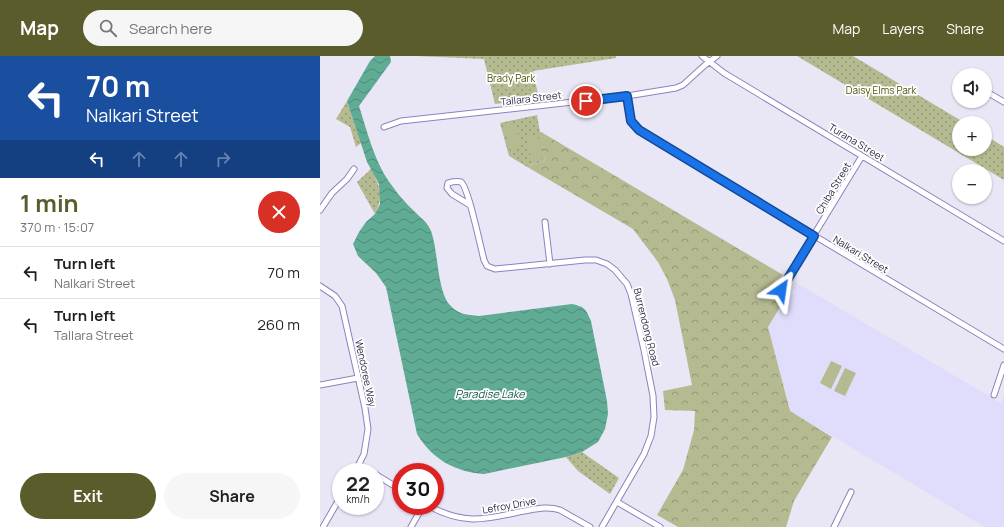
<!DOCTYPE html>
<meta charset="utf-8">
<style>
body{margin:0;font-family:Manrope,sans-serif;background:#f6f6f6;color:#222;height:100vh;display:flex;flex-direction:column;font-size:15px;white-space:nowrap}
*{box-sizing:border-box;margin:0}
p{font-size:13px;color:#767676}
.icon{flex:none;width:22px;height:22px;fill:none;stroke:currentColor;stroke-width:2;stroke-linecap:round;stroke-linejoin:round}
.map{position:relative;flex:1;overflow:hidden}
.sheet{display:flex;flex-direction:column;background:#fff;width:320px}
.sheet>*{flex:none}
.hud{background:#1a4fa0;color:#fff;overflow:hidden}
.fabs{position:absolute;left:632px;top:12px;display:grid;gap:8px}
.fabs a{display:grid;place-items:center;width:40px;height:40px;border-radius:50%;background:#fff;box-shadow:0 1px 3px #0004;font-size:20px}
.speed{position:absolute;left:12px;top:407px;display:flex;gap:8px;font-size:20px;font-weight:700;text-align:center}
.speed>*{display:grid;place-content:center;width:52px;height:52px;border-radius:50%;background:#fff;box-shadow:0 1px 3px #0004;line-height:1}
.speed small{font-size:10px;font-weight:400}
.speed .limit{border:6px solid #d22;background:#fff;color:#111}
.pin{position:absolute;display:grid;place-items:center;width:34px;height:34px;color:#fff;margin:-17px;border:2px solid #fff;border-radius:50%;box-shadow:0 1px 4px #0007}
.me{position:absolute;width:44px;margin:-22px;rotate:32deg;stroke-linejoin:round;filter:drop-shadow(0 0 3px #0008)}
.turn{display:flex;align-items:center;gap:14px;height:84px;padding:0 20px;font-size:18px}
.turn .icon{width:52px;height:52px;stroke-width:2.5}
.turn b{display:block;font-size:28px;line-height:34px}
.lanes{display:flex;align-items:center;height:38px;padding:0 20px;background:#0003;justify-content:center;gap:20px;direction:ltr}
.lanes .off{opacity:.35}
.round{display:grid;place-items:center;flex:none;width:42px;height:42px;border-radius:21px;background:#f6f6f6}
.head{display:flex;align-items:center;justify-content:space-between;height:68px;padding:0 20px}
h1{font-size:24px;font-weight:700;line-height:30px;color:#5a5d2b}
.button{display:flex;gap:8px;margin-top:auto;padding:8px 20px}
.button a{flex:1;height:46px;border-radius:24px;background:#5a5d2b;color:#fff;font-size:16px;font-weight:700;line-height:46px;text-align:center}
.button a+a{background:#f6f6f6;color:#222}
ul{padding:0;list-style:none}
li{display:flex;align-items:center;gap:12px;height:52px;padding:0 20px;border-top:1px solid #e0e0e0}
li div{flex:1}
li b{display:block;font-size:15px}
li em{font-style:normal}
header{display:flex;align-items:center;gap:24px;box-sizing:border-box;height:56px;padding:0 20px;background:#5a5d2b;color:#fff}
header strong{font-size:19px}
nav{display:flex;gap:22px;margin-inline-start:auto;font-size:14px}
.search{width:280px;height:36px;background:#f6f6f6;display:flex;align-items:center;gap:10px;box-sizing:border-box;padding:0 14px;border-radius:22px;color:#767676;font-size:15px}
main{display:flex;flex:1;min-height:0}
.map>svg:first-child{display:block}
.built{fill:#e0dcfb}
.grass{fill:url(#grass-dots)}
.forest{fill:url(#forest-crowns)}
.pitch{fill:#b6ba91}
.water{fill:url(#water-waves)}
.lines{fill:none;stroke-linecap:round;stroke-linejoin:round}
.minor-casing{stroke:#8d80c1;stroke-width:7}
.minor{stroke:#fff;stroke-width:5}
.route-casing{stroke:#114b97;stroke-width:10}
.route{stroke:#1a73e8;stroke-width:7}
.labels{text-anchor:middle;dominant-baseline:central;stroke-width:3.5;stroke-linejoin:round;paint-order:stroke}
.park-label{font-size:10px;fill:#52550a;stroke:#fff}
.street-label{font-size:10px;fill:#302b46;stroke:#fff}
.water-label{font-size:11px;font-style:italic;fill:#1b5949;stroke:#fff}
</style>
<header>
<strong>Map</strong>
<div class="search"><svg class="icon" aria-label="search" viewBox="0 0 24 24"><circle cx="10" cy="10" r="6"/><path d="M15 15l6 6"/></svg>Search here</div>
<nav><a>Map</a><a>Layers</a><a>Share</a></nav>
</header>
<main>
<section class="sheet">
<div class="hud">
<div class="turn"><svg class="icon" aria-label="left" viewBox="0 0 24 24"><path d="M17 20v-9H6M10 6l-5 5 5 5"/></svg><div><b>70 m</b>Nalkari Street</div></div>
<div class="lanes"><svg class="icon" aria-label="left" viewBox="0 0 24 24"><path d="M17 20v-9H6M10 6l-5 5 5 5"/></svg><svg class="icon off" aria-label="ahead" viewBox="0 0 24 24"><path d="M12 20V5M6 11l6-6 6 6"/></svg><svg class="icon off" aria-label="ahead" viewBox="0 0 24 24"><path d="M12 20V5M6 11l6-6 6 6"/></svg><svg class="icon off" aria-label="right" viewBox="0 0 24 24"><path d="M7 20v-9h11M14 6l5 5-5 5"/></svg></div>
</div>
<div class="head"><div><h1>1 min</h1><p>370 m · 15:07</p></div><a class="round" style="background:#d93025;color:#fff"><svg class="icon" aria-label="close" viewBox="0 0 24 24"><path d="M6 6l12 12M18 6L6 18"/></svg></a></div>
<ul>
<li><svg class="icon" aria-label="left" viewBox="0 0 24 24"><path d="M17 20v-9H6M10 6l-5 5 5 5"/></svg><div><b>Turn left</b><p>Nalkari Street</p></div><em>70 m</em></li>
<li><svg class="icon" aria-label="left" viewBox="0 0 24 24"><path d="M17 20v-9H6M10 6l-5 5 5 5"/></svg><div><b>Turn left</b><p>Tallara Street</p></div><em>260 m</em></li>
</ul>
<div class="button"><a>Exit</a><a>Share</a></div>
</section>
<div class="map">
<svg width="684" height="471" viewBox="0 0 684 471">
<defs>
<pattern id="grass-dots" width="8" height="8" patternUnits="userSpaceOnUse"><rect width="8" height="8" fill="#b6ba91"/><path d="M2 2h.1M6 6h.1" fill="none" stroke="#949778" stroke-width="1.8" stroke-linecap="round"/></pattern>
<pattern id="forest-crowns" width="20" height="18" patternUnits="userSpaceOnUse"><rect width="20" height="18" fill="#b6ba91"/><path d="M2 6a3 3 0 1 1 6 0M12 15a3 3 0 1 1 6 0" fill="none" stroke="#949778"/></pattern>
<pattern id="water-waves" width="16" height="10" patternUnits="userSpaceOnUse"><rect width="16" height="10" fill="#5fab94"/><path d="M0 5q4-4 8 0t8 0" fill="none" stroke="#4f8b7b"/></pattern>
</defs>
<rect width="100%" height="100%" fill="#e9e7f6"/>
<path class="built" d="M475,226L681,347L684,339V471H665L470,355L448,271L463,246L469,244L475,236L474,232Z"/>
<path class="grass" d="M96,0H296V2L213,15L219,43L175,48L164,3Z
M477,0H533L645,67H639V93H665V79L684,91V124Z
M27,45L41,87L36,91L30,71L16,63Z
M217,59L225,105L210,109L209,112L189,100L180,67Z
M51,113C60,130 64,140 55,158L37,126Z
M262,396L299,422L290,438L258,415L246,401Z"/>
<path class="forest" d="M219,76H221L463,219C453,227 449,227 452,242L460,246H463L448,271L470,355L512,381L474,445L466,471H358L337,459L363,414L374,374L375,355L345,354L343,335L372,329L355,244L347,223L338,206L313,173L209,112L210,109L225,105Z"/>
<path class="pitch" d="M195,67L202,92L190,94L184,70Z
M217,78L223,102L212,105L206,81Z
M511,305L522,310L511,333L500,327Z
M525,312L536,317L525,340L514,335Z"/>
<path class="water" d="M55,0H70L71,6L39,50C48,78 55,108 73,131C79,140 88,149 95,156C101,162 108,167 111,175C118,193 117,233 129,248C137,258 147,259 159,260L252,248C265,251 266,253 271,265L287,345L288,358L285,373L278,386L262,396L246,401L164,418C135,416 112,403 97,378L66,231L56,217L38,200L33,188L39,176L46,166L55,158L60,148L59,128L47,106L27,45L50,5Z"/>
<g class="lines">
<g class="minor-casing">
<path id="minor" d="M382,0L404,17L684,185
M665,35L684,46
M307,40L311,65L319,75L684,293
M64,71L81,65L307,40L356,32L363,29L385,9L397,0
M150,149L132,138L127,132L128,127C132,126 137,125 141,126C148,130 161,193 164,204L167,210L175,213L265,204H276L287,208L295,214L307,228L311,238L324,294L333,340L334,361L331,380L324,398L282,471
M0,154L12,137L27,123L34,113
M225,166L230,208
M0,230L15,240L22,250L45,352L48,373L44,398L35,416
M461,233L542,100
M0,329L38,322
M674,339L684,309
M39,409L51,416
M55,418L81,434
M297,446L340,471
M109,450C146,470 166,463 204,455C216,453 228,450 240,454L270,471
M3,471L21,440
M91,471L103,450
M514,471L531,436"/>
</g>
<use href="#minor" class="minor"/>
</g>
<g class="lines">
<g class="route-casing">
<path id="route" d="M266,45L307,40L311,65L319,74L494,180L461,234"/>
</g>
<use href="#route" class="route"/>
</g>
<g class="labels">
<g class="park-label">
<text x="191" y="22">Brady Park</text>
<text x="561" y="34">Daisy Elms Park</text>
</g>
<g class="street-label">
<text transform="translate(211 42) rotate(-7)">Tallara Street</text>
<text transform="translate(537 86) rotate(31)">Turana Street</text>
<text transform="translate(513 132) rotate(-59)">Chiba Street</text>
<text transform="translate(541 198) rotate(31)">Nalkari Street</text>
<text transform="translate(327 271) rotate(76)">Burrendong Road</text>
<text transform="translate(46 317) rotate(78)">Wendoree Way</text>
<text transform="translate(189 449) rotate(-10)">Lefroy Drive</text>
</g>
<g class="water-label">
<text x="170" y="337">Paradise Lake</text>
</g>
</g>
</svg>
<div class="fabs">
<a><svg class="icon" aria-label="sound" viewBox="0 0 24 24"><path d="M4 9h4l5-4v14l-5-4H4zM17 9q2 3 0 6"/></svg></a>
<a>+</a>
<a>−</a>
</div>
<div class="speed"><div>22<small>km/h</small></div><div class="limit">30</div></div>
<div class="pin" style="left:266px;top:45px;background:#d93025"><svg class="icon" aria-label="arrive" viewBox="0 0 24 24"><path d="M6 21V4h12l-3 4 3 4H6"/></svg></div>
<svg class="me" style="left:461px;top:234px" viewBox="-20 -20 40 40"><path d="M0-17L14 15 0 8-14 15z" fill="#1a73e8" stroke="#fff" stroke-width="4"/></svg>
</div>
</main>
